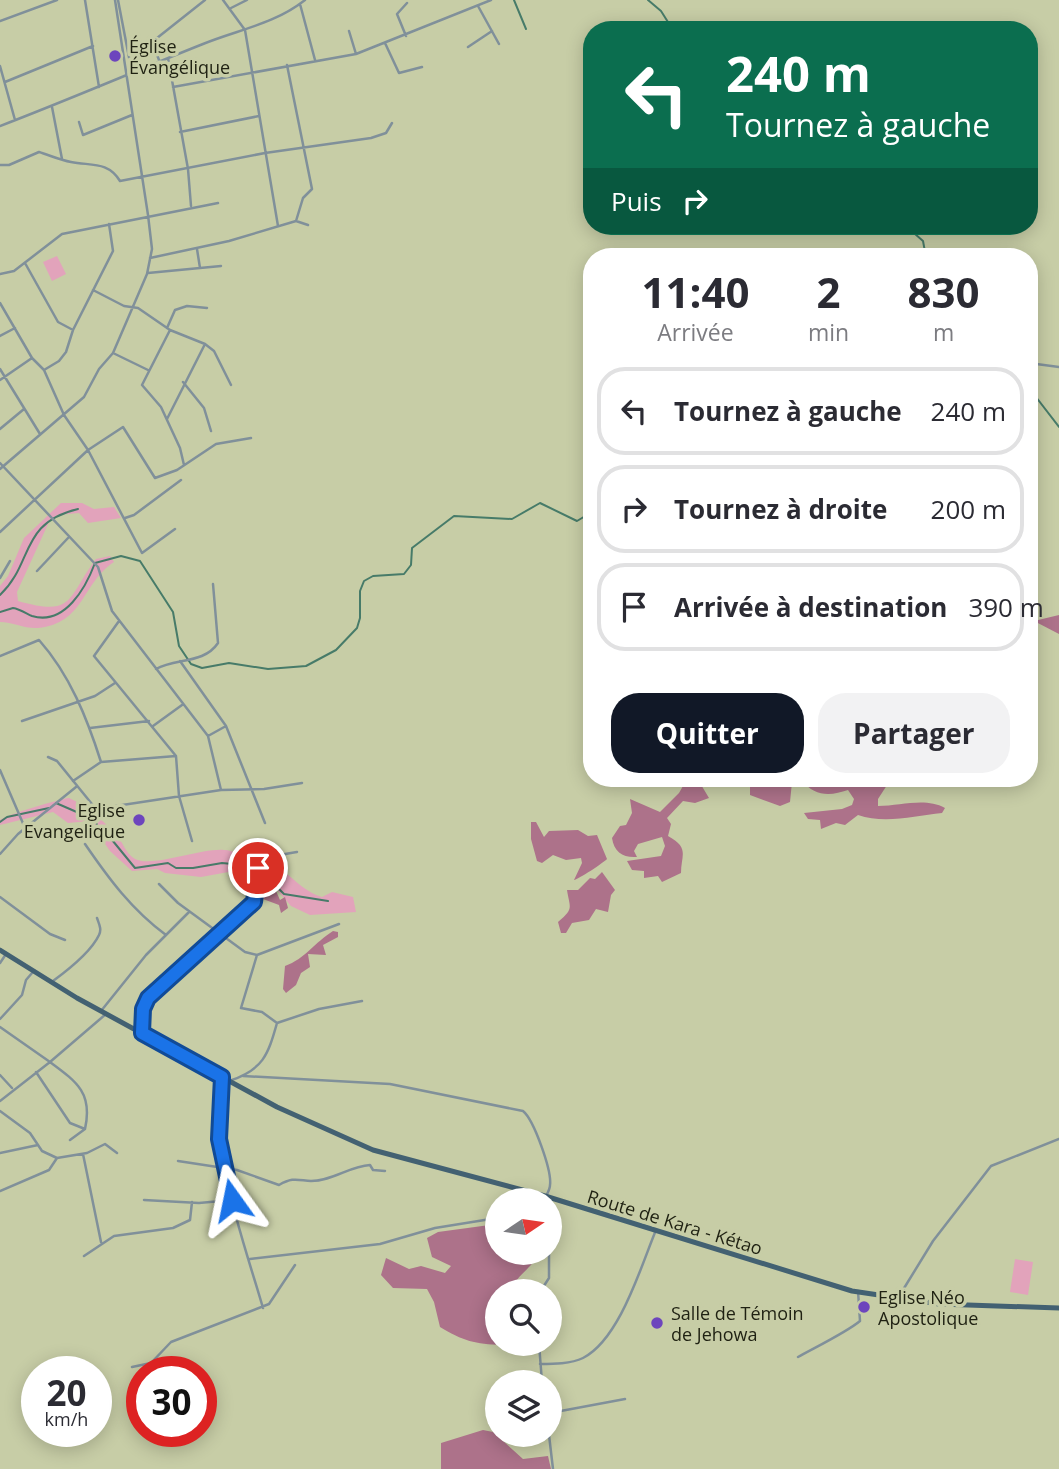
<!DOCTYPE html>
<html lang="fr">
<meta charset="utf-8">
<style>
body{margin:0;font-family:"Open Sans",sans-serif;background:#f2f2f3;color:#2b2b33;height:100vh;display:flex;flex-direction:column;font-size:26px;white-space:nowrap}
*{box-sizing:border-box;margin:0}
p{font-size:23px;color:#7c7c81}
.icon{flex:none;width:38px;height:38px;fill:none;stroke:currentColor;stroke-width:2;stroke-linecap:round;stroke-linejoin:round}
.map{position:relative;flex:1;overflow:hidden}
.details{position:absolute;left:583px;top:248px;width:455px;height:539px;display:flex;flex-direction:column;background:#fff;border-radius:28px;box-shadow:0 4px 18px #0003}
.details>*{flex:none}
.banner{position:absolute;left:583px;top:21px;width:455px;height:214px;border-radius:28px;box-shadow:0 4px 18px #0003;background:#0b6e4f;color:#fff;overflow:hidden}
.needle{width:46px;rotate:77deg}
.fabs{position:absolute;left:485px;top:1188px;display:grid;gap:14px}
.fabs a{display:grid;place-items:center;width:77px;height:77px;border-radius:50%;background:#fff;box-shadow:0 4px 18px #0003;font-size:35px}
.speed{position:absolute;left:21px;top:1356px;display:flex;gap:14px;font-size:35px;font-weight:700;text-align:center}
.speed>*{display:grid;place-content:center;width:91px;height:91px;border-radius:50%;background:#fff;box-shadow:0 4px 18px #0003;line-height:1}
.speed small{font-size:18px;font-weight:400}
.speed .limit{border:10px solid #d22;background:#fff;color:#111}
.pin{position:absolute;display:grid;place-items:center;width:60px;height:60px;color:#fff;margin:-30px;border:4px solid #fff;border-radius:50%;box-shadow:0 2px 7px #0007}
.me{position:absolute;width:77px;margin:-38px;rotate:348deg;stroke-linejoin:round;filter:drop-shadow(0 0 5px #0008)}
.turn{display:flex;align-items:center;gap:24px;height:147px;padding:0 28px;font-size:32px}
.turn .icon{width:91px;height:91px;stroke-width:2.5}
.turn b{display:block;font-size:49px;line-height:60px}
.then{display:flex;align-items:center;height:66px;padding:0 28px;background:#0003;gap:14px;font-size:26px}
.eta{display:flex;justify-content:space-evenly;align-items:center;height:119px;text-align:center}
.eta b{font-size:42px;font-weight:700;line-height:49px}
.primary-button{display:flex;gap:14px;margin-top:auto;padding:14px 28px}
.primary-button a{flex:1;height:80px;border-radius:28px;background:#111827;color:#fff;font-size:28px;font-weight:700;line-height:80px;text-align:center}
.primary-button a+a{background:#f2f2f3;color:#2b2b33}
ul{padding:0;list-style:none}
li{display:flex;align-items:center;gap:21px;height:88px;margin:0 14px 10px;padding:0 14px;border:4px solid #e1e1e2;border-radius:28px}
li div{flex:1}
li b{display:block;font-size:26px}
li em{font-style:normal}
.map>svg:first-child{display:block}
.green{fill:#e2a3bb}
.forest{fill:#ad728a}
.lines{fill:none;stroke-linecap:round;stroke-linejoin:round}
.stream{stroke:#477b69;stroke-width:2}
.street{stroke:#80909a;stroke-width:2.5}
.primary{stroke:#436172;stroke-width:5}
.route-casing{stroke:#114b97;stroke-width:18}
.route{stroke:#1a73e8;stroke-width:12}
.poi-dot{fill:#6d45bd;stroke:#c7cda6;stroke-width:2.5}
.labels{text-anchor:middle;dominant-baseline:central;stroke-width:7;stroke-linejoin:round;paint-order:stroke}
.poi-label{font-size:18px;fill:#1f2112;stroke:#c7cda6;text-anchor:start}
.street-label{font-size:18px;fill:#1f2112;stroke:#c7cda6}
</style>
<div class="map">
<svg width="1059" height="1469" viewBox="0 0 1059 1469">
<rect width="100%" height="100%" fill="#c7cda6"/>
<path class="green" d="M57,256L66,274L52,281L43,262Z
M61,503H82L94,509L114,507L121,518L88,523L79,513L57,515L49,522L17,592L18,601C75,617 66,599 96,559L110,556L114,562C81,584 85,623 38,628C25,629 13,622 0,622V586L8,576L24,538Z
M69,798C87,806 102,820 116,834C123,842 125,853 135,859C153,868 200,848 224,850C235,850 238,856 247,861C256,866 265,862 273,866C291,873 301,891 322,897L332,892L353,897L356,912L310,915L291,906L263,874L234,871L201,877L165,873L157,869L132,871L110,851L89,821L68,823L53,812L0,825V820C6,815 60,799 69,798Z
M1015,1259L1033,1262L1028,1295L1010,1292Z"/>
<path class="forest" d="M1059,615V634L1034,621Z
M687,779L700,783L709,798L695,803L683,801L667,818L671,824L668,836C690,848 681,855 681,873L662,882L658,876L644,878V871L632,870L627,861L661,856L665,846L662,837L638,844L634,851L637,857C623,858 614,852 612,838L620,826L626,825L632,813L630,799L660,812L679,793Z
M750,779H814L819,782L820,779H847L862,785L882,779L889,782L878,799V806C901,806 925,797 945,808L942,813C915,816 884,824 858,815L845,825L836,823L821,829L820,820L808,819L804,813L842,809L852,805L854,799L848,790C831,796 814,797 802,780L792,782L790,802L780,806L750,795Z
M531,822H536L544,837L549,831L578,830L588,836L597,835L607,859C603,863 579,879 574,880L582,863L581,858L566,860L553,855L542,863L537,861L531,839Z
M602,872L615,890L611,895L608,912L596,909L589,920L572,923L566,933H561L558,922C574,908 570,909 567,890H578L590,878L595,879Z
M276,891L280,900L285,897L288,908L281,913L279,905L263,899L265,894Z
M333,931L338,932V937L323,945L326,955L308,954L310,967L301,973L296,985L286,993L283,989L285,966C305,959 315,942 333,931Z
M497,1224V1253H537C534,1269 515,1274 512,1291L497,1292V1344L502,1345C475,1344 463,1341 440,1327L434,1302L427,1289L393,1288L381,1275L386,1258L409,1269L421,1266L445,1273L451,1266L432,1257L427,1238L438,1232Z
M483,1430L493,1432L523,1459L548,1456L551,1469H441V1443Z"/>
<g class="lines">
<path class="stream" d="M514,0L526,29
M648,0L661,11L673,30
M906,226L923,241L926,257
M1029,388L1059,427
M0,595C34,563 19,523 78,509
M0,612L13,608C20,609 27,614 32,616C65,626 86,587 95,563L121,556L140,561L173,612L179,646L191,664L202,668L229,663L268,669L306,666L336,650L357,628L360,618V591L364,581L373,576L404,574L411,565L412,548L454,516L512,519L540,503L577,521L592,512
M56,803L95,820L99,830L108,835L135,868L168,863L176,868H193L222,863L253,866L275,873L279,880V889L284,894L328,901
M0,822L7,817L49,808"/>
<path class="street" d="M85,0L99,87
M118,0L132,73
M223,0L245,30L278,226
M300,4L315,60
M478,6L499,44
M231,8L247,0
M0,21L57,0
M349,31L356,54
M406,36L397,14L407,3
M385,43L399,73L422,67
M468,47L492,31
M168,58L188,169L191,206
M159,60L152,42L205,0
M0,66L15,120
M5,82L93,46
M173,87L356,54L491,0
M52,107L62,159
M79,122L83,135L132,115
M0,126C68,100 135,71 203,44C237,30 275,24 305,0
M180,132L259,116
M0,165H9L39,152C49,155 60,160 71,162C91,166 108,161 120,181L265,153L371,138L386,133L392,123
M296,221L308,225
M197,249L200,268L221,266
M150,258L229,241L296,221L303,198L312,189L287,65
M25,263L58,322L73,330
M148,273L200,268
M0,274L14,271L62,234L218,203
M93,290L124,306L138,308L170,330L205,344L214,351L231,385
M0,303L32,358L44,370L64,415L88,450L142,553L175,529
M167,328L175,310L187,306L207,308
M170,330L142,385L161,407L180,448L184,465
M0,336L15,328
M113,353L148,370
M1029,363L1059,367
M0,369L40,434
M44,370L59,361L66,352L73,330L113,251L109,224
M0,380L32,358
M183,382L204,408L211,431
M167,419L205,344
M0,429L24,409
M0,463L98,567L112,611L208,736L221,790
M0,469L84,397L99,369L113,353L147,274L152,249L148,215L115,0
M125,518L134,515L181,480
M0,532L88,450L123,427L155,478L177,470L216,444L251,438
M37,571L68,538
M0,578L10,561
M119,621L94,656L176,756L179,796L192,841
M0,656L39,640C70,675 87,718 101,762
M180,661L226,726L265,823
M156,669C176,658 204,664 218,643L213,584
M22,721L95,696L115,683
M153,726L182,705
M90,728L149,721
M208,736L226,726
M48,757L57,761L96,809L221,790L264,789L302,783
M0,770L25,828
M73,781L101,762L176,756
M85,844C109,879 132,910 166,935
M0,854L18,834L76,787
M159,884L178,903L245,952L257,955L339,924
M0,897L50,934L65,940
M257,955L241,1008L262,1012L277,1023
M0,963L6,954
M53,981C68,970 91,952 99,935C102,929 99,924 97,918
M101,1011L146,955L189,912
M0,1019L22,995L26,980L32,973
M277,1023L319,1009L362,1001
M0,1027L50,1062L0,1101
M142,1031L143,1009L148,998L254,902C257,892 254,882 256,872C260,857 284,854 297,852
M36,1072L70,1123L85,1129
M0,1075L12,1088
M243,1076L390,1084L523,1111C534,1120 552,1171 550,1185C550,1190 546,1195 545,1200
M222,1077C211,1157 241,1232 263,1308
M229,1081C263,1070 268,1055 277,1023
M0,1111L30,1133L42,1151L57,1158L87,1153L105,1144L117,1153
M70,1140L85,1129C93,1093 77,1082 50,1062L106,1014
M0,1153L38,1145
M83,1154L101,1242
M178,1161L237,1170L279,1185C293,1177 297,1180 311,1181C332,1181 350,1166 370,1165L373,1170L385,1171
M0,1191L49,1170L57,1158
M144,1200L199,1203L232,1200
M84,1256L114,1236L173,1228L190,1220L192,1202
M250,1259L380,1244L435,1228L497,1218
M540,1292L549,1278V1253
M898,1298L933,1241L991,1166L1059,1139
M539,1344L542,1382
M798,1357C814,1348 847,1332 860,1321L858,1291
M540,1364C553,1364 571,1364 583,1358C620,1339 641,1266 656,1230
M132,1367L151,1363L171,1342L269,1304L295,1265
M550,1413L625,1399
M549,1435L553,1469"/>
<path class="primary" d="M0,950L77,998L277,1107L373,1150L545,1196L852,1291L939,1304L1059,1308"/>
</g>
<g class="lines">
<g class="route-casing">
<path id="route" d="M232,1200L219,1139L222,1077L142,1033L143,1009L148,998L254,902L258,868"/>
</g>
<use href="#route" class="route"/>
</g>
<g class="poi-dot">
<circle cx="115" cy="56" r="7"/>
<circle cx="139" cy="820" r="7"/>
<circle cx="864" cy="1307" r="7"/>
<circle cx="657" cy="1323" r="7"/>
</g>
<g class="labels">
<g class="poi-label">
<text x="129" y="46">Église<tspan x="129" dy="21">Évangélique</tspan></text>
<text x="125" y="810" text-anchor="end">Eglise<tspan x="125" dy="21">Evangelique</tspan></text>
<text x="878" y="1297">Eglise Néo<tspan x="878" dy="21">Apostolique</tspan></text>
<text x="671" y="1313">Salle de Témoin<tspan x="671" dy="21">de Jehowa</tspan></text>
</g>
<g class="street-label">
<text transform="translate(675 1222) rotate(17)">Route de Kara - Kétao</text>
</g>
</g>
</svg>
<div class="fabs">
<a><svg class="needle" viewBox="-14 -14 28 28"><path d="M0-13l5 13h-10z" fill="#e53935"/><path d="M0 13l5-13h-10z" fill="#7c7c81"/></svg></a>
<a><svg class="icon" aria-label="search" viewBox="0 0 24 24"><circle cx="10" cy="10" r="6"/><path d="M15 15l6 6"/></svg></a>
<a><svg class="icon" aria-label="layers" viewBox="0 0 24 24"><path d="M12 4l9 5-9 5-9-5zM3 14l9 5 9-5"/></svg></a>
</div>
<div class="speed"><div>20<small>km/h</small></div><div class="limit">30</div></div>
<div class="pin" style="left:258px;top:868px;background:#d93025"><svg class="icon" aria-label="arrive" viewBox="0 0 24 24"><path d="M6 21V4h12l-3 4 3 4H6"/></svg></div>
<svg class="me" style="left:232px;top:1200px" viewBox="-20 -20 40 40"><path d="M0-17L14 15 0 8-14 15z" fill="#1a73e8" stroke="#fff" stroke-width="4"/></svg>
<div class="banner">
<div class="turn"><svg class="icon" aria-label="left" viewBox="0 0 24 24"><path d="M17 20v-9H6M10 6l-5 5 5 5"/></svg><div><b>240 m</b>Tournez à gauche</div></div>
<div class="then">Puis<svg class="icon" aria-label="right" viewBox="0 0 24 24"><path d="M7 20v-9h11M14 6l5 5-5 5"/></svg></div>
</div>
<section class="details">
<div class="eta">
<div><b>11:40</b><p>Arrivée</p></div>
<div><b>2</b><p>min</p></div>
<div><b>830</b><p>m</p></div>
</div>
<ul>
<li><svg class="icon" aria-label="left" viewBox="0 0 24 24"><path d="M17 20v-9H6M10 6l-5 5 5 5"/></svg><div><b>Tournez à gauche</b></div><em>240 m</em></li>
<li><svg class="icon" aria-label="right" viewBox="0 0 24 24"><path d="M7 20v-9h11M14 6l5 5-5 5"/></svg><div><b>Tournez à droite</b></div><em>200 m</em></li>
<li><svg class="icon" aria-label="arrive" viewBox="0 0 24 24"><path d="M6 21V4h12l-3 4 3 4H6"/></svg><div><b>Arrivée à destination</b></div><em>390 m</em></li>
</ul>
<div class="primary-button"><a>Quitter</a><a>Partager</a></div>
</section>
</div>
